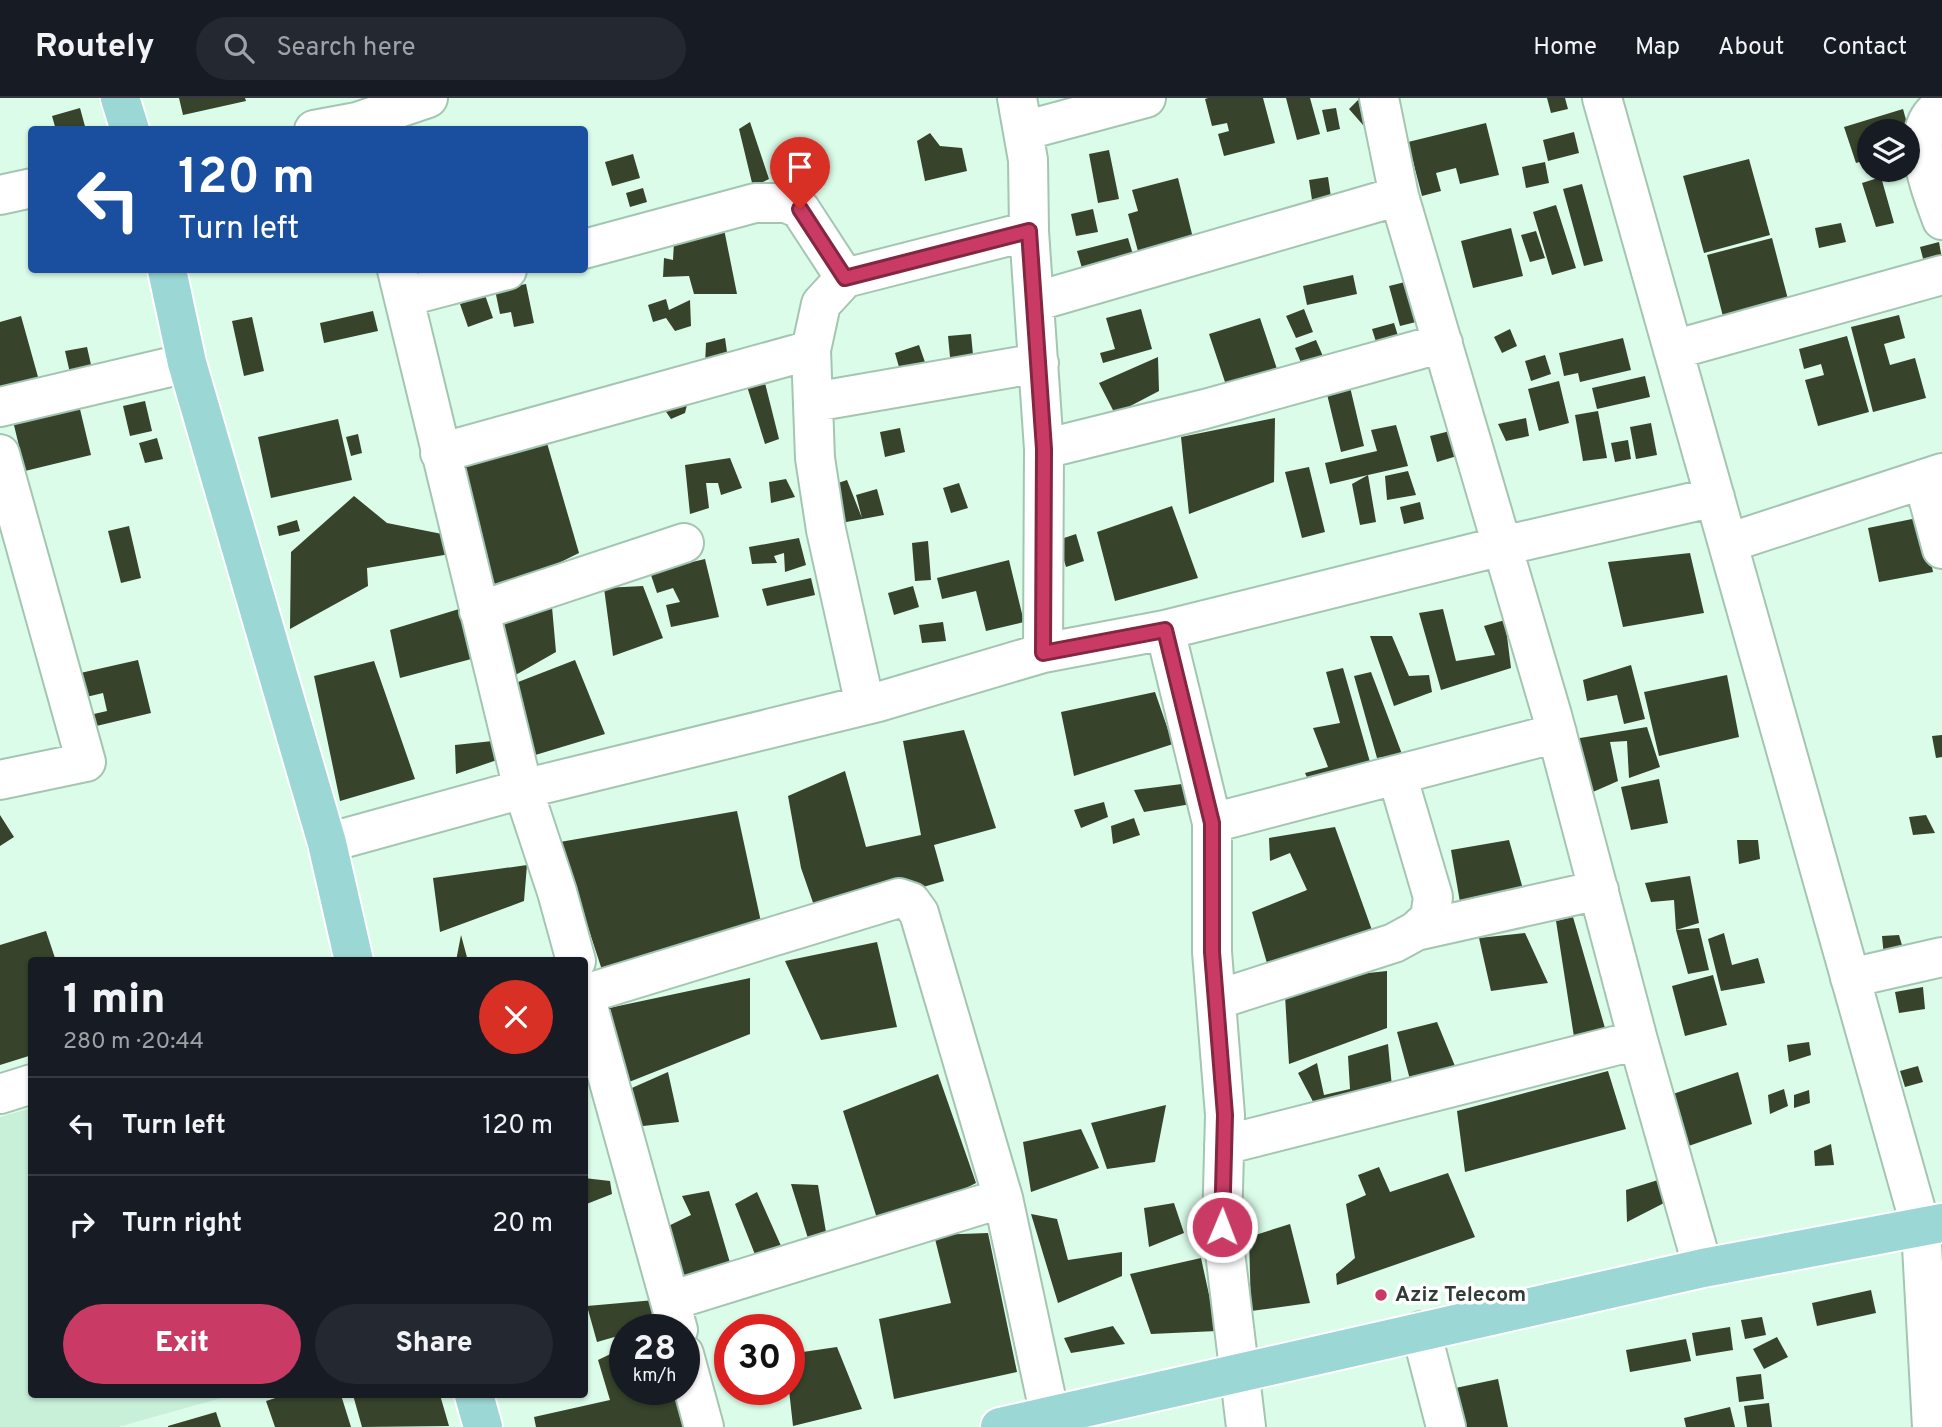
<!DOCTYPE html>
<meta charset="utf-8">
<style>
body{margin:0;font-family:Overpass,sans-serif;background:#242831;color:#f1f3f6;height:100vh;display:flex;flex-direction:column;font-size:26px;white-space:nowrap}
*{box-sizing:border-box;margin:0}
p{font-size:23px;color:#9ea1a6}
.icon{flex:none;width:38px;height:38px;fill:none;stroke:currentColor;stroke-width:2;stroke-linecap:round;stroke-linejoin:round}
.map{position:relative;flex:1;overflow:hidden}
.panel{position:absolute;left:28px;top:859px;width:560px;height:441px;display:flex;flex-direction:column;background:#171b24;border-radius:7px;box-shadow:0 2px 5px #0004}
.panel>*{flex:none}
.banner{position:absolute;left:28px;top:28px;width:560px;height:147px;border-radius:7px;box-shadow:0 2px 5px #0004;background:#1a4fa0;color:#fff;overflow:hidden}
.fabs{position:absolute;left:1857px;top:21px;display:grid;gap:14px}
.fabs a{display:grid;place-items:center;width:63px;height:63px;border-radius:50%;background:#171b24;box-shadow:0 2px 5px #0004;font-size:35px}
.speed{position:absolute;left:609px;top:1216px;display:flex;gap:14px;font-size:35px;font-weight:700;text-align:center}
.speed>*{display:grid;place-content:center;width:91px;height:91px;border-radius:50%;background:#171b24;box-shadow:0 2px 5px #0004;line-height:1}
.speed small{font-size:18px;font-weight:400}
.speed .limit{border:10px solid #d22;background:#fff;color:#111}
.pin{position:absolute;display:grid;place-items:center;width:60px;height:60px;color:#fff;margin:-72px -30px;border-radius:50% 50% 50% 0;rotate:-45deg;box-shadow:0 0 7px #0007}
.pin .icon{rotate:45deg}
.me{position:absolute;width:77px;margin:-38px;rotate:1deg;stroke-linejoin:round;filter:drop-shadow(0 0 5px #0008)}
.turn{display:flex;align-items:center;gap:24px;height:147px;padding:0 35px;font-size:32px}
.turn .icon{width:91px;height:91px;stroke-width:2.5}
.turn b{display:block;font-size:49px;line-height:60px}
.round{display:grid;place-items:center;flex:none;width:74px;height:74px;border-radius:37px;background:#242831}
.overview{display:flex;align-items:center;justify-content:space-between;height:119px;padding:0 35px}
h1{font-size:42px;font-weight:800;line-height:52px}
.button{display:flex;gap:14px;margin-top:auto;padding:14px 35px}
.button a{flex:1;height:80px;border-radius:42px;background:#c93b65;color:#fff;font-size:28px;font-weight:800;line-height:80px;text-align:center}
.button a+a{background:#242831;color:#f1f3f6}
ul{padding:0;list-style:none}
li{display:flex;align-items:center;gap:21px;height:98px;padding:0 35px;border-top:2px solid #363941}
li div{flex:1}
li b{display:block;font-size:26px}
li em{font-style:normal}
header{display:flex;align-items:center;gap:42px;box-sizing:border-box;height:98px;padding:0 35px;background:#171b24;border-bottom:2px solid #363941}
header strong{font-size:33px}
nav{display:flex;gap:38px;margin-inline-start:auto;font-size:24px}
.search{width:490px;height:63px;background:#242831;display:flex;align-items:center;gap:18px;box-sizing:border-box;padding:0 24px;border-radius:38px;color:#9ea1a6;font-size:26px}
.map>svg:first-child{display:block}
.built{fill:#c8f0d9}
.building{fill:#37432b}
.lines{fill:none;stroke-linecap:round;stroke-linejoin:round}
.minor-casing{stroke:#a5c5b3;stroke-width:42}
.major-casing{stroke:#fff;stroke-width:42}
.minor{stroke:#fff;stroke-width:38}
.major{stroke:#9bd7d4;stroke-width:38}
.route-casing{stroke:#832642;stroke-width:18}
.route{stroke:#c93b65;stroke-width:12}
.poi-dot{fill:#c93b65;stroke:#fff;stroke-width:2.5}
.labels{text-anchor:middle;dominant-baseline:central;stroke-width:7;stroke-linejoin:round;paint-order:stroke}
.poi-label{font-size:21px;font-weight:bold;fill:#303d36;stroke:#fff;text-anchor:start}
</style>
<header>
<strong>Routely</strong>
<div class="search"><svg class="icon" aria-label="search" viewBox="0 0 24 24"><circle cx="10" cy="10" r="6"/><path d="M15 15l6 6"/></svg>Search here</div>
<nav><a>Home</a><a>Map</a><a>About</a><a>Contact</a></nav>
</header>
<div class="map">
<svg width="1942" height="1329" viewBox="0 0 1942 1329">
<rect width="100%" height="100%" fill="#dbfce9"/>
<path class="built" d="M31,1010L32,1297H232L118,1329H0V1019Z"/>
<path class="building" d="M179,0H245L246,3L183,17Z
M1208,0H1263L1275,45L1224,58L1218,36L1229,33L1227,25L1212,28L1205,1Z
M1286,0H1310L1320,36L1297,42Z
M1360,0L1375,16L1363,27L1349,11Z
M1547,0H1565L1568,11L1551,15Z
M80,10L86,32H56L52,18Z
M1336,10L1340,31L1327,34L1322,12Z
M1903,11L1912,43L1908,33H1869V61L1856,65L1844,29Z
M750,24L769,81L753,89L739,31Z
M1486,25L1499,77L1460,86L1456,70L1436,75L1441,93L1422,98L1408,44Z
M1574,34L1579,55L1548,63L1543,42Z
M930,35L940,48L962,50L967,73L925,83L917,43Z
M1109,52L1119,101L1098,105L1089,56Z
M633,56L640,80L612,88L605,64Z
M1749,61L1770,137L1704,155L1683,78Z
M1545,64L1549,85L1526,90L1522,69Z
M1328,79L1331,99L1312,102L1309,82Z
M1881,79L1894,125L1876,129L1862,85Z
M1178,80L1194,144L1139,157L1128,116L1138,113L1132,92Z
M1582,86L1603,163L1584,168L1563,91Z
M643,90L647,104L630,109L626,95Z
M1556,107L1576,170L1552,177L1533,114Z
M1093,111L1098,134L1076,138L1071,116Z
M1841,125L1846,144L1819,150L1815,130Z
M1511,130L1523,178L1473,190L1461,143Z
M724,131L737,196H694L689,178L663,179L664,160L673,162L674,144Z
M1536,133L1545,160L1530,164L1521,137Z
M1128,140L1135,163L1084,177L1077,153Z
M1772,140L1790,209L1725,226L1707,157Z
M1939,144L1942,161L1926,172L1920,149Z
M1353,177L1357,196L1307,207L1303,188Z
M1409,183L1420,223L1400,228L1389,188Z
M526,186L534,225L514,229L511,214L500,216L495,192Z
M485,197L493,220L468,229L460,206Z
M666,201L669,212L690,202L691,228L675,233L666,220L653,224L648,207Z
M1141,211L1152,251L1103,265L1100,255L1115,251L1106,220Z
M1304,211L1313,234L1296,240L1286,218Z
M373,213L378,233L324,245L320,225Z
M1899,217L1905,240L1884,246L1890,267L1915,260L1926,300L1873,314L1851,229Z
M21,218L40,286L0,298V224Z
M252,219L264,273L244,278L232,223Z
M1260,220L1280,280L1229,296L1209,236Z
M1394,225L1399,241L1377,247L1372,231Z
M1510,231L1517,248L1502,255L1494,239Z
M971,236L974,267L951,269L948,238Z
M1847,238L1869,314L1818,328L1805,282L1824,277L1821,266L1804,271L1799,251Z
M725,240L728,261L705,267L706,245Z
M1623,240L1631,272L1580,284L1578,275L1564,278L1559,255Z
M1316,242L1325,263L1304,272L1295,250Z
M919,247L926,267L901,276L895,255Z
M87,249L92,271L70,275L65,253Z
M1545,257L1551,276L1531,283L1525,263Z
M1158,259L1159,293L1115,316L1099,285Z
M1645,278L1650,299L1597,311L1592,290Z
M1559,283L1569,325L1539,333L1528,291Z
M746,285H765L779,341L765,346Z
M1325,288L1350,289L1364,348L1341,354Z
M689,299L685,315L671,321L662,308Z
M145,303L152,333L130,338L123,308Z
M79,307L91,357L25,373L13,323Z
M1598,313L1607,360L1583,363L1575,317Z
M1275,320L1274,384L1189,416L1181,339Z
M1526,320L1529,338L1506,343L1498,326Z
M338,321L352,382L271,400L258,339Z
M1651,325L1657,357L1636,361L1630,329Z
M1396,327L1408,368L1368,377L1376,424L1360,427L1352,386L1368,377L1330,386L1325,365L1377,353L1371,332Z
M900,330L905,354L885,359L880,334Z
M1450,333L1457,358L1437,364L1430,338Z
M358,336L362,355L351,358L346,339Z
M157,340L163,361L145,365L139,345Z
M1628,342L1631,361L1615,364L1611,345Z
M547,345L579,455L494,497L456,366Z
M730,360L742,390L721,397L718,385H706L709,410L690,416L685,367Z
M1309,369L1325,434L1302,440L1285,374Z
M1408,373L1416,397L1387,402L1385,378Z
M786,381L795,399L771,405L769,384Z
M847,382L862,420L856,397L877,391L884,417L841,425L832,387Z
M959,385L968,410L951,415L943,390Z
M354,398L387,425L447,437L450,456L367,470L368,488L290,531L291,454Z
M1420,404L1424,421L1404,426L1400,409Z
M1172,408L1198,480L1115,503L1097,434Z
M1922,419L1933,474L1879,484L1868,430Z
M297,422L300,433L279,438L277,428Z
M129,428L141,480L121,485L108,433Z
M1076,436L1084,463L1066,469L1058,442Z
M799,440L806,467L785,474L784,455L774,458L777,465L752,466L749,449Z
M928,443L931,482L915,483L912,445Z
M1690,455L1704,515L1623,529L1608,464Z
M705,461L719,519L671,529L666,507L680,504L673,490L657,495L650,474Z
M1009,462L1024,524L986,533L976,493L942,501L937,480Z
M811,480L815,497L767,508L762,491Z
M643,488L663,540L613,558L604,490Z
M913,488L919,509L894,517L888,495Z
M469,508L475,560L400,580L390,532Z
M552,509L556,554L512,579L500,517Z
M1443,511L1456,563L1495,557L1484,528L1505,522L1511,570L1441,592L1419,515Z
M943,524L946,543L922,545L919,527Z
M1370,538H1392L1409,578L1429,577L1432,594L1394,608Z
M138,562L151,615L88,630L85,618L107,613L103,595L82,600L76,576Z
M575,562L605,636L532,658L513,586Z
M374,563L415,681L340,703L314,578Z
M1631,567L1645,621L1624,626L1617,597L1587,603L1583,582Z
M1343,570L1370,664L1311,688L1305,675L1328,669L1313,630L1340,625L1326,574Z
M1371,574L1402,656L1377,660L1354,578Z
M1727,577L1739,639L1659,658L1644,594Z
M1155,594L1173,646L1074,678L1061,614Z
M1647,629L1660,669L1629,680L1627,643L1610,644L1618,683L1586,697L1574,641Z
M964,632L996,730L934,747L944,783L818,819L801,770L788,698L845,673L866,749L921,737L903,643Z
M1942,637V659L1936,660L1932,638Z
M493,643L497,662L456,676L455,647Z
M1659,681L1668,725L1631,732L1621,689Z
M1182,686L1191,706L1144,714L1134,692Z
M1104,704L1108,719L1081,730L1074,712Z
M737,713L761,824L602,872L560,744Z
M0,717L14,739L0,748Z
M1926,717L1935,735L1913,737L1909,719Z
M1134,720L1140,737L1113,746L1111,728Z
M1335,729L1373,835L1269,872L1252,814L1307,792L1290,755L1270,763L1269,740Z
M1509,742L1523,791L1461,810L1451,752Z
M1737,742H1758L1760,761L1739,766Z
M527,767L524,803L440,834L433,780Z
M1690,778L1699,825L1676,832L1674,802L1651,804L1645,785Z
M1573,819L1607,937L1574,939L1556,823Z
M1699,830L1709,872L1688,876L1676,832Z
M46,833L56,863H32V957L0,967V847Z
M1525,835L1548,885L1491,893L1479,840Z
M1724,835L1732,867L1758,860L1765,885L1721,893L1708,841Z
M461,837L468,863H456Z
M1899,837L1904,854L1884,859L1882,838Z
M877,844L897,929L821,942L785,863Z
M1387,873V930L1289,966L1285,897L1359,876Z
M1713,877L1727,927L1685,938L1672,888Z
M750,880V936L629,984L609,910Z
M1923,889L1925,911L1899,915L1895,894Z
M1437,924L1457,973L1411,985L1397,934Z
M1809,944L1811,957L1789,964L1787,947Z
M1388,946L1392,989L1318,1013L1298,975L1317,965L1324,997L1350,991L1348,958Z
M1918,968L1923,984L1905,989L1900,973Z
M1608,973L1626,1031L1465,1074L1457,1013Z
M668,974L679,1024L634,1029L625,993Z
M1738,974L1752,1026L1677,1052L1667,998Z
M938,976L976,1085L881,1133L843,1013Z
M1784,991L1788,1008L1770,1016L1768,997Z
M1809,992L1810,1005L1794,1010V997Z
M1166,1007L1155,1064L1107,1071L1091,1025Z
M1081,1031L1099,1070L1031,1094L1023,1044Z
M1831,1046L1834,1067L1815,1068L1814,1053Z
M1379,1069L1390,1094L1448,1075L1475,1139L1337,1187L1336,1176L1355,1160L1346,1106L1366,1097L1358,1077Z
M584,1080L610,1083L612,1096L584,1107Z
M1658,1082L1666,1104L1627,1124L1626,1092Z
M791,1086L818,1087L828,1146L811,1150Z
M709,1093L733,1175L679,1188L660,1132L691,1117L682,1098Z
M757,1094L782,1150L756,1159L735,1106Z
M1174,1105L1184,1135L1149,1149L1144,1110Z
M1031,1116L1057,1121L1068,1162L1122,1154V1178L1058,1205Z
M1290,1126L1310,1205L1251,1213L1249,1139Z
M988,1135L1017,1274L894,1301L879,1221L951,1205L934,1137Z
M1201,1160L1217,1233L1151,1236L1130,1176Z
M1871,1192L1876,1215L1817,1228L1812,1205Z
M655,1202L659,1226L639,1232H625V1236L597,1244L587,1208Z
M1762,1219L1766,1237L1745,1241L1741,1222Z
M1113,1228L1125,1246L1071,1255L1064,1240Z
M1730,1229L1733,1252L1696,1258L1692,1235Z
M1777,1239L1788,1259L1764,1271L1753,1251Z
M1686,1241L1691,1263L1630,1274L1626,1252Z
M625,1249V1292H680L688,1329H536L534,1319L610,1302L598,1262Z
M837,1249L862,1311L793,1328L789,1292V1256Z
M1761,1276L1764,1301L1739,1304L1736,1279Z
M1498,1281L1508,1329H1454L1446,1292Z
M285,1297H341L351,1329H275L266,1303Z
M353,1297H440L449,1328L362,1329Z
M1769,1305L1772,1329H1747L1744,1308Z
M1730,1309L1735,1329H1686L1684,1320Z
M216,1314L221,1329H168V1328Z"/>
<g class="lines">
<g class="minor-casing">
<path id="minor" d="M1017,0L1028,62L1029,133L1044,351L1043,555
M1379,0L1399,98L1552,617L1638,942L1703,1170
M1602,0L1921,1130L1932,1329
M1942,8C1905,31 1931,91 1942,122
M314,32L357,24L428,0
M1023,33L1146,0
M0,97L32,90
M584,151L755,105H786L800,111L845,180
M397,172L523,691L557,794L576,863
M404,199L507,172
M1034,204L1399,98
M1673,252L1942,177
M814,304L1039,265
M0,309L187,265
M1044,351L1205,311L1443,245
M440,355L811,252
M0,356L86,664L0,682
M1923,381L1942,451
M1728,445L1942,375
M479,513L684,445
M1165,532L1212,725V854L1225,1017L1222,1129L1246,1329
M865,607L826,432L815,360L811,252L821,206L845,180L1029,133
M1212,725L1557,635
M327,745L523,691L878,604L1043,555L1165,532L1502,448L1715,399
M1416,833L1599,792
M1850,880L1942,859
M584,894L678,1232
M585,896L899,800L911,804L919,815L1003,1100L1050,1318
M1216,902L1394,845L1416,833L1430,820L1433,799L1397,677
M0,996L32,986
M1224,1047L1638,942
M670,1203L1003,1100
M1421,1233L1446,1329
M684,1256L704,1329"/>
</g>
<g class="major-casing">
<path id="major" d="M120,0L130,32
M167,172L187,265L327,745L354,863
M474,1297L483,1329
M1000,1329L1703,1170L1942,1125"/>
</g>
<use href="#minor" class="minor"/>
<use href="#major" class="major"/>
</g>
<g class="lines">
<g class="route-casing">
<path id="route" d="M800,111L845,180L1029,133L1044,351L1043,555L1165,532L1212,725V854L1225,1017L1222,1129"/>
</g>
<use href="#route" class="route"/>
</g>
<circle class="poi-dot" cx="1381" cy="1197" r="7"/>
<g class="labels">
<g class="poi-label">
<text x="1395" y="1197">Aziz Telecom</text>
</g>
</g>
</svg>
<div class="fabs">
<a><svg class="icon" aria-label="layers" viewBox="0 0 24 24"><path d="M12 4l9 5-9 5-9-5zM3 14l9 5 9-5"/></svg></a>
</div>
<div class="speed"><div>28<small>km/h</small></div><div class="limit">30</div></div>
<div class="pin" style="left:800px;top:111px;background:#d93025"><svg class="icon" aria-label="arrive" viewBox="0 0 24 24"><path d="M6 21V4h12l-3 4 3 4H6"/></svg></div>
<svg class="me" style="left:1222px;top:1129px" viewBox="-20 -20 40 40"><circle r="17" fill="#c93b65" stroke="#fff" stroke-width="3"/><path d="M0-11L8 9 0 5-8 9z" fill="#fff"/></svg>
<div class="banner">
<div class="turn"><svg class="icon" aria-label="left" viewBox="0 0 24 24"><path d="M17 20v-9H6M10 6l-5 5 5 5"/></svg><div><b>120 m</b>Turn left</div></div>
</div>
<section class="panel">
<div class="overview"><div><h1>1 min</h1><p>280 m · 20:44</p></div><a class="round" style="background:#d93025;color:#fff"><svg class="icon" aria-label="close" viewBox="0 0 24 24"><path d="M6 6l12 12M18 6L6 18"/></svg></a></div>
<ul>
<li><svg class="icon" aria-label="left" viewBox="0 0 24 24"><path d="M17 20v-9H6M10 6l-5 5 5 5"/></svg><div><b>Turn left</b></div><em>120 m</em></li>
<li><svg class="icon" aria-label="right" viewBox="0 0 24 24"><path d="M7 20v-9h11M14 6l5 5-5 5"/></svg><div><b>Turn right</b></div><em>20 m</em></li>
</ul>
<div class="button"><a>Exit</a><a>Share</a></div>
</section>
</div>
